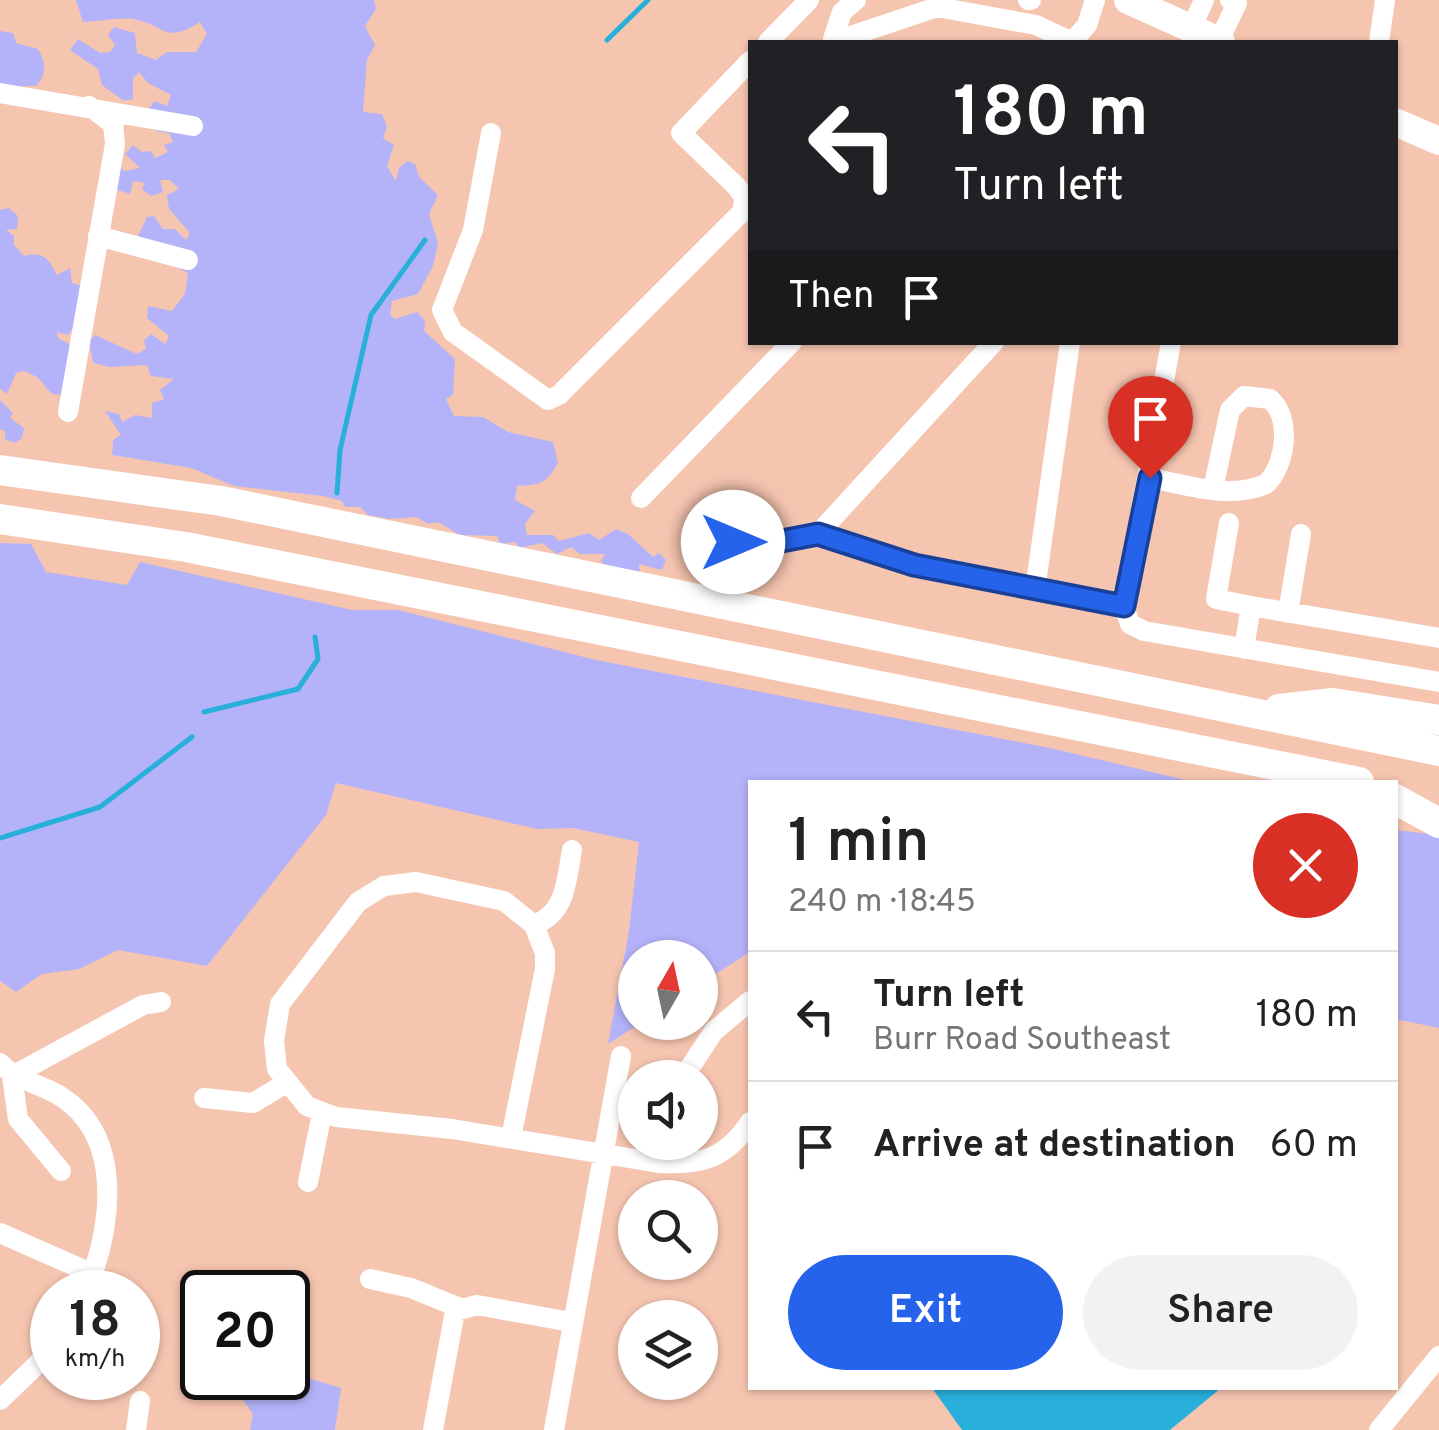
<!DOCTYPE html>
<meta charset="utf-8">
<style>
body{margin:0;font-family:Overpass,sans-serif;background:#f2f2f2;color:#222;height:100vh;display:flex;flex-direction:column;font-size:38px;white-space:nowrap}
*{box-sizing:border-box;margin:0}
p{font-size:32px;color:#767676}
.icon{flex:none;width:55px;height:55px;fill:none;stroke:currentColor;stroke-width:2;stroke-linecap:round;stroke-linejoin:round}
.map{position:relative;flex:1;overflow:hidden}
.sheet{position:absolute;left:748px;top:780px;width:650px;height:610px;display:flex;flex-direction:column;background:#fff;border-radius:0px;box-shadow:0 2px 8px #0004}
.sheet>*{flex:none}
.hud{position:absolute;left:748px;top:40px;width:650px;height:305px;border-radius:0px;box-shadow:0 2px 8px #0004;background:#202124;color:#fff;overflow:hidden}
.needle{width:65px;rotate:9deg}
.controls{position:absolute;left:618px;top:940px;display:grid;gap:20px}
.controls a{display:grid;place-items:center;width:100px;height:100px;border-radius:50%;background:#fff;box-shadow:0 2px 8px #0004;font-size:50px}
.speed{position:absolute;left:30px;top:1270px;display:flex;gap:20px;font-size:50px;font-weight:700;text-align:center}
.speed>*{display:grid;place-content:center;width:130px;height:130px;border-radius:50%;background:#fff;box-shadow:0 2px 8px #0004;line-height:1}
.speed small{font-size:25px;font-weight:400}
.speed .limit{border:5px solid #111;border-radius:15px;background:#fff;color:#111}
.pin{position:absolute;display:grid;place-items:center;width:85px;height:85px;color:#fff;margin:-102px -42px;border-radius:50% 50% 50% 0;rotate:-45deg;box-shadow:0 0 10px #0007}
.pin .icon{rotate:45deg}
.me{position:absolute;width:110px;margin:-55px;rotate:90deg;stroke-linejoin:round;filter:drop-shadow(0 0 8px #0008)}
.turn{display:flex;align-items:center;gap:35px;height:210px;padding:0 40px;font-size:45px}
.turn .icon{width:130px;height:130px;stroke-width:2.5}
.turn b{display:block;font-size:70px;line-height:85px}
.then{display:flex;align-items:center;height:95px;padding:0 40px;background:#0003;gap:20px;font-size:38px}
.round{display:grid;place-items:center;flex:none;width:105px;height:105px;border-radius:52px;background:#f2f2f2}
.overview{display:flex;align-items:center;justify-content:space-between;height:170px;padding:0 40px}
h1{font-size:60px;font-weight:600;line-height:75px}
.action{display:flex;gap:20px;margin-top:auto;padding:20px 40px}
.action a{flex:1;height:115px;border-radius:60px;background:#2563eb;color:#fff;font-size:40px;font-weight:600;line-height:115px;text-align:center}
.action a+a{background:#f2f2f2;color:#222}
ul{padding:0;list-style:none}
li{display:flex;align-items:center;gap:30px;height:130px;padding:0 40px;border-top:2px solid #e0e0e0}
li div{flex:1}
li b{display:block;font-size:38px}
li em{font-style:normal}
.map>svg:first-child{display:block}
.green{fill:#b4b3f9}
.water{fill:#28b0da}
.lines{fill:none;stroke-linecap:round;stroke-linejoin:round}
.stream{stroke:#28b0da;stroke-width:5}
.minor{stroke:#fff;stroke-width:20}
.major{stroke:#fff;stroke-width:28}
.highway{stroke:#fff;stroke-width:30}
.route-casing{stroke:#184099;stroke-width:25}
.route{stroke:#2563eb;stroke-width:18}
</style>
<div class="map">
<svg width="1439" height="1430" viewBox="0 0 1439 1430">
<rect width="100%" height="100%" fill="#f6c5b0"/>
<path class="green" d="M76,0H374L376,9L365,26L375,45L367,60L363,112L382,114L387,127L383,138L394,145L387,166L396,181L399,168L407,161L415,164L419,177L438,195L429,214L438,243L433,266L418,294L392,301L390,314L395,319L417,312L425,321L424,331L455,359L453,395L446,399L454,416L483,417L508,432L553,442L558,463C546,484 540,485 517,486L515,500L535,511L525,524L527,535H553L559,541L589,533L599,540L616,529L628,534L653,557L659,553L666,560L662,570L639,564L640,574L610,570L601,561L605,554H580L571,547L557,554L542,543L519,548L515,542L500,544L497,536L460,535L438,522L428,524L416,517L389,519L368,515L360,507H345L342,501L323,496L234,486L191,468L112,455L113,440L121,435L105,411L119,414L122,422L135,415L152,418V403L164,399L160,390L174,379L151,376L147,365L109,367L93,363L89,341L95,335L137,354L146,349L144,340L151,334L165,344L169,336L147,318L148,306L172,311L185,294L188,273L163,261L138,236L147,217L154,216L163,229H175L186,240L190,233L169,209L167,195L179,189L170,180H160L163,192L151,196L142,189L145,183L133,181L130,194L115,189L117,162L124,171L140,168L125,154L133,145L142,152L151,151L155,158L168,152L164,145L173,142L169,133L156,131L147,111L155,101L167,106L171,95L148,83L139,72L133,78V99L124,101L102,85L98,69L70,50L78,39L100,53L110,52L115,45L108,35L114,27L135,33L137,53L156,60L167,52H196L207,34L200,22C164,45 166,25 133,19C117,17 99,22 83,22Z
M0,31L13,33L16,43L38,49C46,62 47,74 36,86H0Z
M9,208L18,216L17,229L6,230L14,236V245L24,256C44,251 49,259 57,275L70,268L72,283L83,286L78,321L68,335L57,332L58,338L73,346L63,395L52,394L37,377L24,371L16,373L7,394L0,389V210Z
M0,400L13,413L10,418L24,428L22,438L15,443L5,439V431L0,429Z
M0,543L31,544L46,572L127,585L140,562L352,610H398L596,660L1050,748L1194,782H750V952L700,984V958H635V1022L641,1023L608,1044L629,931L639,842L573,828L537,829L336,783L326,815L207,966L118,950L79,969L42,974L16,992L0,981Z
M1395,830L1439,835V1028L1395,1019Z
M288,1372L341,1388L335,1430H250L253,1414L234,1387L237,1378H288Z"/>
<path class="water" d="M932,1388H1221L1170,1430H962Z"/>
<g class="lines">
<path class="stream" d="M607,40L648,0
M337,493L340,450L371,315L425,240
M204,712L298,689L318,659L315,637
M0,838L100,807L192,737"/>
<path class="minor" d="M1028,0H1031
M1191,29L1204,0
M833,39L842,12L856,0
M1219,41L1237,3L1230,0
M768,42L809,0
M833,42L937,7L1036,25L1072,42
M1072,42L1087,25L1095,0
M1379,42L1385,0
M0,93L193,126
M491,133L473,230L442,310L453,332L548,400L559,395L743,211L744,197L737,187L681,133L750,61
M98,236L188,260
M994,342L818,534L914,565L1124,606
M68,412L115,144L113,124L89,106
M1150,478C1188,485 1229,500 1266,484C1286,465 1292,418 1270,399L1244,396L1230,410L1213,489
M641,498L792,342
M1229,523L1216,599L1251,606
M733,542L766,544L818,534
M1035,590L1070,342
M1124,606L1130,624L1144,631L1439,682
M1124,606L1171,342
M1288,613L1301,534
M1244,649L1251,606L1439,638
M534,925C567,912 566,881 572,850
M0,1063C17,1081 39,1083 60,1096C126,1137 111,1230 86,1292
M683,1078L714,1031L750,1001
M204,1098L253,1103L286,1083
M511,1138L545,969V953L534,925L504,901L416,882L384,886L358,902L280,1004L274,1041L277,1069L307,1106L336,1117L452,1129L659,1163C701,1165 726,1159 750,1122
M61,1171L18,1119L12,1076L143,1005L161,1002
M308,1182L322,1113
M0,1233L93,1274
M370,1279L411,1288L460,1308
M0,1400L52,1350
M136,1430L140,1401
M433,1430L455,1311L477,1305L571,1322
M554,1430L621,1056
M1379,1430L1439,1356"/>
<path class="major" d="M1128,0L1221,42
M1395,122L1439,141"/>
<path class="highway" d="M0,470L221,501L1439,751
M0,519L186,547L1359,782
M1279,709L1333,703L1439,720
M1395,799L1439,823"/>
</g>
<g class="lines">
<g class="route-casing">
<path id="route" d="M733,542L766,544L818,534L914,565L1124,606L1150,478"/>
</g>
<use href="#route" class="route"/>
</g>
</svg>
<div class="controls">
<a><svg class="needle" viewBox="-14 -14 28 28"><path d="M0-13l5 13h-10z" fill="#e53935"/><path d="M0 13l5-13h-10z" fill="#767676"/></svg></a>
<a><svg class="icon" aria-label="sound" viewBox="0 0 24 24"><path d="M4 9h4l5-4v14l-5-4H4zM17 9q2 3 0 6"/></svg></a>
<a><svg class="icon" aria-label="search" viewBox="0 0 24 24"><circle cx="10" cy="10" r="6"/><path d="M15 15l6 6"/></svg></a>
<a><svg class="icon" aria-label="layers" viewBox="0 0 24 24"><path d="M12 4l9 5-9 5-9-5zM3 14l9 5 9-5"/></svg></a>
</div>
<div class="speed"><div>18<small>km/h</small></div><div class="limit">20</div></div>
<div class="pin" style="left:1150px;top:478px;background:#d93025"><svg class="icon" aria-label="arrive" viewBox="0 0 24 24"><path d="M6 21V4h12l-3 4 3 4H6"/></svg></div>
<svg class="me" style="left:733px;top:542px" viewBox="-20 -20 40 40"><circle r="19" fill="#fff"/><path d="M0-13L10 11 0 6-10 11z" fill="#2563eb"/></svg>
<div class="hud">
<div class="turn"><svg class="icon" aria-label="left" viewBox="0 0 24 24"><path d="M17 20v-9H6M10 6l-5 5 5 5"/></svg><div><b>180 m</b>Turn left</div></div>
<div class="then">Then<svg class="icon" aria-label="arrive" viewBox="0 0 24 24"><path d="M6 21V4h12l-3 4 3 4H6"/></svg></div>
</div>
<section class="sheet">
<div class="overview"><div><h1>1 min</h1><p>240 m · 18:45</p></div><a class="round" style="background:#d93025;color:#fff"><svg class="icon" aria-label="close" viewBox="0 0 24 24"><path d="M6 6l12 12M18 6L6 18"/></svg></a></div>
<ul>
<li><svg class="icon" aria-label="left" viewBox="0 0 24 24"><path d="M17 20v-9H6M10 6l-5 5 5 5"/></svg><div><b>Turn left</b><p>Burr Road Southeast</p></div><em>180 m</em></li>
<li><svg class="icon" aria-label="arrive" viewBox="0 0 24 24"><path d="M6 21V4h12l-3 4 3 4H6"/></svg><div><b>Arrive at destination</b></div><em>60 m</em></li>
</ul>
<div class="action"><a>Exit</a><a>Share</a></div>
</section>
</div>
